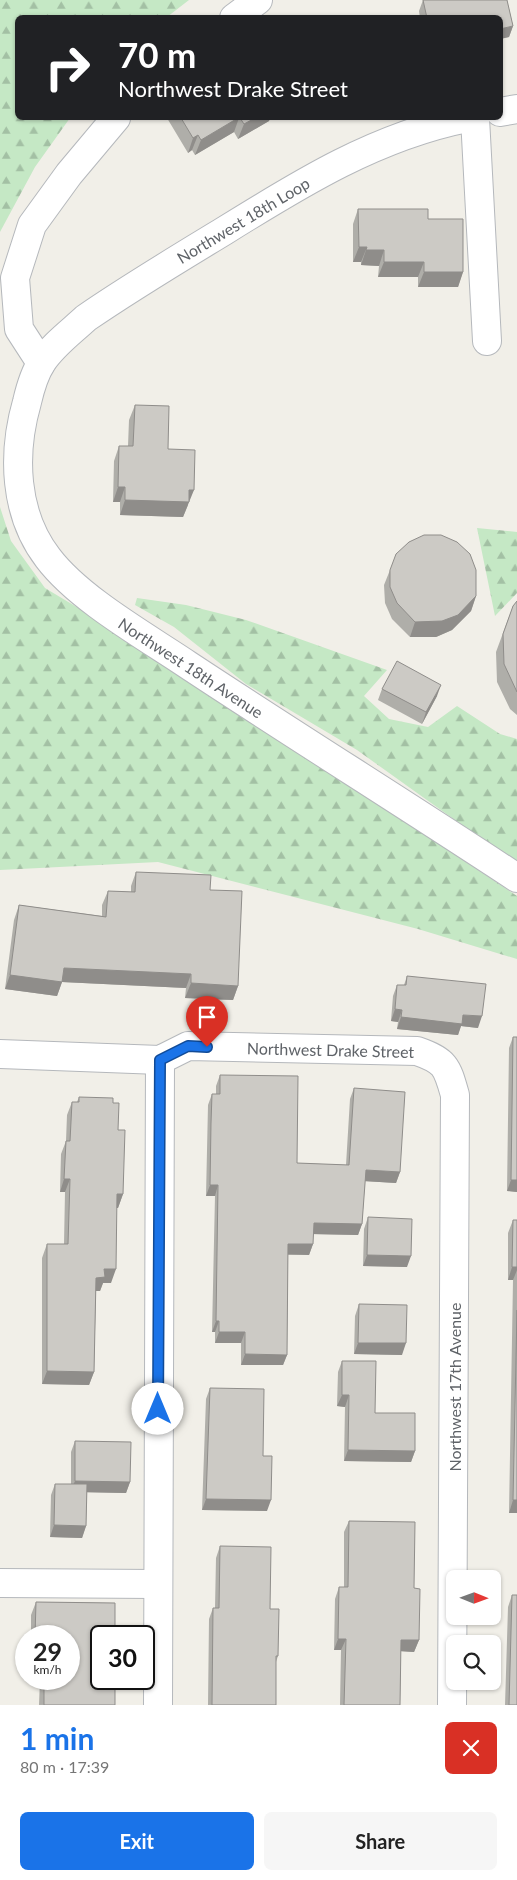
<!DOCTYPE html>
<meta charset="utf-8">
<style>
body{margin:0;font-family:Lato,sans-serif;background:#f6f6f6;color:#222;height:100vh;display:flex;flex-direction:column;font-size:19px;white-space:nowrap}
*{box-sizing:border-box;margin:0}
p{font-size:16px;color:#767676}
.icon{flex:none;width:28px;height:28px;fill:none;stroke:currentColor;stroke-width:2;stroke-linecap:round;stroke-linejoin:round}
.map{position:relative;height:1705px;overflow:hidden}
.sheet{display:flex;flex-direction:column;background:#fff;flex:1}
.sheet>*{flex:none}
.guide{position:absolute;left:15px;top:15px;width:488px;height:105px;border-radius:8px;box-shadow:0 1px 4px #0004;background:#202124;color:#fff;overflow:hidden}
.needle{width:32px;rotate:91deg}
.fabs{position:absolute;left:446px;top:1570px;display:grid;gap:10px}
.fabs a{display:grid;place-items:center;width:55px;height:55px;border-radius:8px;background:#fff;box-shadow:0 1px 4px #0004;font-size:25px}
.speed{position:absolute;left:15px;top:1625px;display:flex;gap:10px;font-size:25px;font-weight:700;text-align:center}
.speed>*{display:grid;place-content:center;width:65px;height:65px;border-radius:50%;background:#fff;box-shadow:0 1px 4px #0004;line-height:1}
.speed small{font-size:12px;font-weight:400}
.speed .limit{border:2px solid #111;border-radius:8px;background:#fff;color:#111}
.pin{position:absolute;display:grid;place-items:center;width:42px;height:42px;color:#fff;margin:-51px -21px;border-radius:50% 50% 50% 0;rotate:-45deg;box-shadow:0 0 5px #0007}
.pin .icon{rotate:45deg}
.me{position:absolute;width:55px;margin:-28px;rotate:0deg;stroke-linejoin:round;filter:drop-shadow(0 0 4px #0008)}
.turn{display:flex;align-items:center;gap:18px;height:105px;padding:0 20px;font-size:22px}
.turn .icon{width:65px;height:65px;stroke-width:2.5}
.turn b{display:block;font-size:35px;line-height:42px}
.round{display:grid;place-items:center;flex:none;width:52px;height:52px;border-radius:8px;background:#f6f6f6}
.summary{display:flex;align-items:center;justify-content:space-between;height:85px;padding:0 20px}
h1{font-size:30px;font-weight:700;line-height:38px;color:#1a73e8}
.action{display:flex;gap:10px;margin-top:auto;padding:10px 20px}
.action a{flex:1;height:58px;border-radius:8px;background:#1a73e8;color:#fff;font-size:20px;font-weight:700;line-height:58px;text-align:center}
.action a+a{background:#f6f6f6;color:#222}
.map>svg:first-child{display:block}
.forest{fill:url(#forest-firs)}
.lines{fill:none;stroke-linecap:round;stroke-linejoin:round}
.minor-casing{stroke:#b5b8bc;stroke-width:30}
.tertiary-casing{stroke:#b5b8bc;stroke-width:30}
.minor{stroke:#fff;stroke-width:28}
.tertiary{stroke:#fff;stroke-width:28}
.wall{fill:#afaea9}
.shaded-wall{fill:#8f8d8a}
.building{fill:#cccac5;stroke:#8f8d8a}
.route-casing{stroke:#114b97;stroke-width:12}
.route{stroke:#1a73e8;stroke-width:9}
.labels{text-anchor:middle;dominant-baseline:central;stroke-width:4.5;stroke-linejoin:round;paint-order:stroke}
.street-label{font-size:16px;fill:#5f6368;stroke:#fff}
</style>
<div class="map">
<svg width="517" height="1705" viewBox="0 0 517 1705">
<defs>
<pattern id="forest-firs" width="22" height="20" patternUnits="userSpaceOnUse" patternTransform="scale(1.25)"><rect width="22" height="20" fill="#c5e8c5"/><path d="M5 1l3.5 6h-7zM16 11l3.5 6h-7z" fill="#a3c0a4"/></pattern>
</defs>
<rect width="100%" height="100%" fill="#f1efe8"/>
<path class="forest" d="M0,0H189L167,17L18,18V118H70L35,167L0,232Z
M0,507L11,541L45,588L130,639L517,896V959L418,929L158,862L0,870Z
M477,528L517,532V593L495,616Z
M137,598L186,605L246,620L387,670L364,696L389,719L428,727L457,706L500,734L517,739V861L480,838L357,750L246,684L174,627L135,605Z"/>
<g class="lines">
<g class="minor-casing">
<g id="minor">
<path d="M234,18L258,0"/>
<path d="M475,118L487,341"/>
<path d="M41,363L19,329L15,278L32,225L69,174L116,118"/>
<path id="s1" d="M0,1054L160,1060L188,1046L417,1051C446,1061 447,1067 455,1095L452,1705"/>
<path d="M0,1583L157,1584"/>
<path d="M158,1705L160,1060"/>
</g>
</g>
<g class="tertiary-casing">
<g id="tertiary">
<path d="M500,112L517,109"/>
<path id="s2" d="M467,118C377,136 301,183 224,231C178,259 131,287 86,318C71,332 53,345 42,362C34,374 30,389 27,402C12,454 14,514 48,558C79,599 145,636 188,665C297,737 408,806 517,878"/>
</g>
</g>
<use href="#minor" class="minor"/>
<use href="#tertiary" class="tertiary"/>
</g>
<path class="wall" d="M423,0H507L513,26L509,37L500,39V18H420L419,11Z
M167,118H270L269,121L238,139L234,132L195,155L192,150L188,153Z
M358,209L428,219L463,272L458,287H418V277H378L379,266L361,265V262H353V224Z
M135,405L168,449L188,505L183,517L120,515V502H113L114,461L119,446H128L129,420Z
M390,570L476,596L471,611L452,630L436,637H410L392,619L385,603L384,585Z
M517,601V715L510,709L497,682L496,652L513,606Z
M382,689L437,696L422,724L378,700Z
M136,872L210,890L238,986L233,1000L185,998L186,988L62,982L57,996L5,989L14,920L19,905L102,916V905L108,891L131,892V886Z
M407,976L478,1028L461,1026L458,1035L397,1029L398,1022L391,1021L393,996L397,985H404Z
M513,1037H517V1192L507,1191L509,1048Z
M220,1075L297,1163L346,1165L350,1099L354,1088L400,1172L396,1183L365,1181L362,1224L358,1235L313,1234V1244L309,1255H288L287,1355L283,1365H241V1343H215V1332H212L215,1196H206L208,1105L212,1094H216V1086Z
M79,1097L113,1103L118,1130L123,1194L118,1208H116L111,1283H103L100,1291H96L94,1372L89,1385L42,1384V1258L47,1244H64L65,1192H60L61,1154L66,1141L67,1115L72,1102H77Z
M368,1217L407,1267L363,1266L364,1229Z
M513,1220H517V1513H509L513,1280H508V1233Z
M359,1304L402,1355L354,1354L355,1316Z
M342,1361L375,1413L415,1451L411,1462L344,1461L345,1407L337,1406L338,1372Z
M210,1388L263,1456L267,1511L202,1510L206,1399Z
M75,1441L130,1482L126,1493L87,1492L86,1526L82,1538L50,1537L51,1495L55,1484H71V1452Z
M349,1521L414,1588L419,1640L414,1652L401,1651L400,1705H340L341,1650H334L335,1599L339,1587H344V1532Z
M220,1546L270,1609L278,1656L276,1662V1705H208L209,1619L213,1608H215L216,1558Z
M512,1595L517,1705H505L508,1607Z
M36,1602L115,1603V1636H101V1679H115V1705H39L40,1679H69V1636H31V1615Z"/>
<path class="shaded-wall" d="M513,26L509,37L500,39V29Z
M238,118H239L234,132L195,155L201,140Z
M255,118H270L269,121L238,139L244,124Z
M198,135L192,150L188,153L193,138Z
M359,247H367L361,262H353Z
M366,250H384L379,266L361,265Z
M384,262H424L418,277H378Z
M424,272H463L458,287H418Z
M118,487H125L120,502H113Z
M189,490H194L183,517L120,515L125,500Z
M476,596L471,611L452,630L436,637H410L415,622Z
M441,685L437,696L422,724L426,712Z
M64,968L191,974L186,988L62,982L57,996L5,989L10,975Z
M191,983L238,986L233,1000L185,998Z
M395,1009L402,1010L398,1022L391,1021Z
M463,1015L482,1016L478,1028L461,1026L458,1035L397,1029L401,1017Z
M366,1170L400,1172L396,1183L362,1181Z
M64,1179H70L65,1192H60Z
M511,1180H517V1192L507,1191Z
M210,1185H218L215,1196H206Z
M117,1194H123L118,1208H112Z
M314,1223L362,1224L358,1235L310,1234Z
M288,1244H313L309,1255L284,1254Z
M367,1255L411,1256L407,1267L363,1266Z
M512,1267H517V1270L513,1280H508Z
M104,1269H116L111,1283H103L100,1291H91L96,1278Z
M216,1321H219L215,1332H212Z
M219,1332H245L241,1343H215Z
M358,1343H406L402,1355L354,1354Z
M245,1354L287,1355L283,1365H241Z
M47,1371L94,1372L89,1385L42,1384Z
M342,1395H349L345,1407L337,1406Z
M348,1450L415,1451L411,1462L344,1461Z
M75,1481L130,1482L126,1493L70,1492Z
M206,1499L271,1500L267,1511L202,1510Z
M513,1500H517V1513H509Z
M54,1525L86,1526L82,1538L50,1537Z
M338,1639H346L341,1650H334Z
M401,1640H419L414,1652L397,1651Z"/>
<path class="building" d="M423,0H507L513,26L500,29V18H427Z
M181,118H238L201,140L198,135L193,138Z
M240,118H255L244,124Z
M358,209H428V219H463V272H424V262H384V250H366L367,247H359Z
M135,405L169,406L168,449L195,450L194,490H189V502L125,500V487H118L119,446H133Z
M424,535H441L457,542L470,554L476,570V596L458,615L442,621L415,622L397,603L390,587V570L396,554L409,542Z
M517,601V692L504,664L503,634L513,606Z
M397,661L441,685L426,712L382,689Z
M136,872L211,875L210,890L242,891L238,986L191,983V974L64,968L62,982L10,975L19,905L106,917L108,891L135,892Z
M407,976L486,984L482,1016L463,1015L462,1024L401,1017L402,1010L395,1009L397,985H406Z
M513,1037H517V1180H511Z
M220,1075L298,1076L297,1163L349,1165L354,1088L405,1092L400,1172L366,1170L362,1224L314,1223L313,1244H288L287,1355L245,1354V1332H219V1321H216L218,1185H210L211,1123L212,1094H220Z
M79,1097L113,1098V1103H119L118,1130H125L123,1194H117L116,1269H104L105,1277L96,1278L94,1372L47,1371V1244H68L70,1179H64L66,1141H70L72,1102H79Z
M368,1217L412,1219L411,1256L367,1255Z
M513,1220H517V1267H512Z
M359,1304L407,1305L406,1343H358Z
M517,1310V1500H513Z
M342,1361H376L375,1413H415V1451L348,1450L349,1395H342Z
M210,1388L264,1389L263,1456H272L271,1500L206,1499Z
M75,1441L131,1442L130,1482L75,1481Z
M55,1484H87L86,1526L54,1525Z
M349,1521L415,1522L414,1588L420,1589L419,1640H401L400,1705H344L346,1639H338L339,1587H348Z
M220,1546L271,1547L270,1609H279L278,1656H276V1705H212L213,1608H219Z
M512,1595H517V1705H509Z
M36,1602L115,1603V1636H101V1679H115V1705H44V1679H69V1636H35Z"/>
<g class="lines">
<g class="route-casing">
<path id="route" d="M158,1409L160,1060L188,1046L207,1047"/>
</g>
<use href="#route" class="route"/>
</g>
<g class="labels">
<g class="street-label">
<text transform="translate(243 220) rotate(-31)">Northwest 18th Loop</text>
<text stroke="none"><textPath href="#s2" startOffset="882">Northwest 18th Avenue</textPath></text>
<text stroke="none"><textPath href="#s1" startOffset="334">Northwest Drake Street</textPath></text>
<text transform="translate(454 1387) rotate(-90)">Northwest 17th Avenue</text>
</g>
</g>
</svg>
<div class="fabs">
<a><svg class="needle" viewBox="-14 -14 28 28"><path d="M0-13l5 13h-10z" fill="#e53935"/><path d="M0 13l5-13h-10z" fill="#767676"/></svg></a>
<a><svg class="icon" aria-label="search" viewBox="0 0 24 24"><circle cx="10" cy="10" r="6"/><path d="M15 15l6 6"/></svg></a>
</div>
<div class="speed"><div>29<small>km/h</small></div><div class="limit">30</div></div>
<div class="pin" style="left:207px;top:1047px;background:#d93025"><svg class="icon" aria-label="arrive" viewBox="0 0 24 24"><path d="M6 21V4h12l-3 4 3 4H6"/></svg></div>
<svg class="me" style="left:158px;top:1409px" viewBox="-20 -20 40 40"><circle r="19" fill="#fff"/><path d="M0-13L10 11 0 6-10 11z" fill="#1a73e8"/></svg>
<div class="guide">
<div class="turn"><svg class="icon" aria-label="right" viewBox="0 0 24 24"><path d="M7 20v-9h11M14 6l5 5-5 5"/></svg><div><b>70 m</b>Northwest Drake Street</div></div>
</div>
</div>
<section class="sheet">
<div class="summary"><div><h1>1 min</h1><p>80 m · 17:39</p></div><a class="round" style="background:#d93025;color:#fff"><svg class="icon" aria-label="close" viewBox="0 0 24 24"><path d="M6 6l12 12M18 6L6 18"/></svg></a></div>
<div class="action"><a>Exit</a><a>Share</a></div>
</section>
